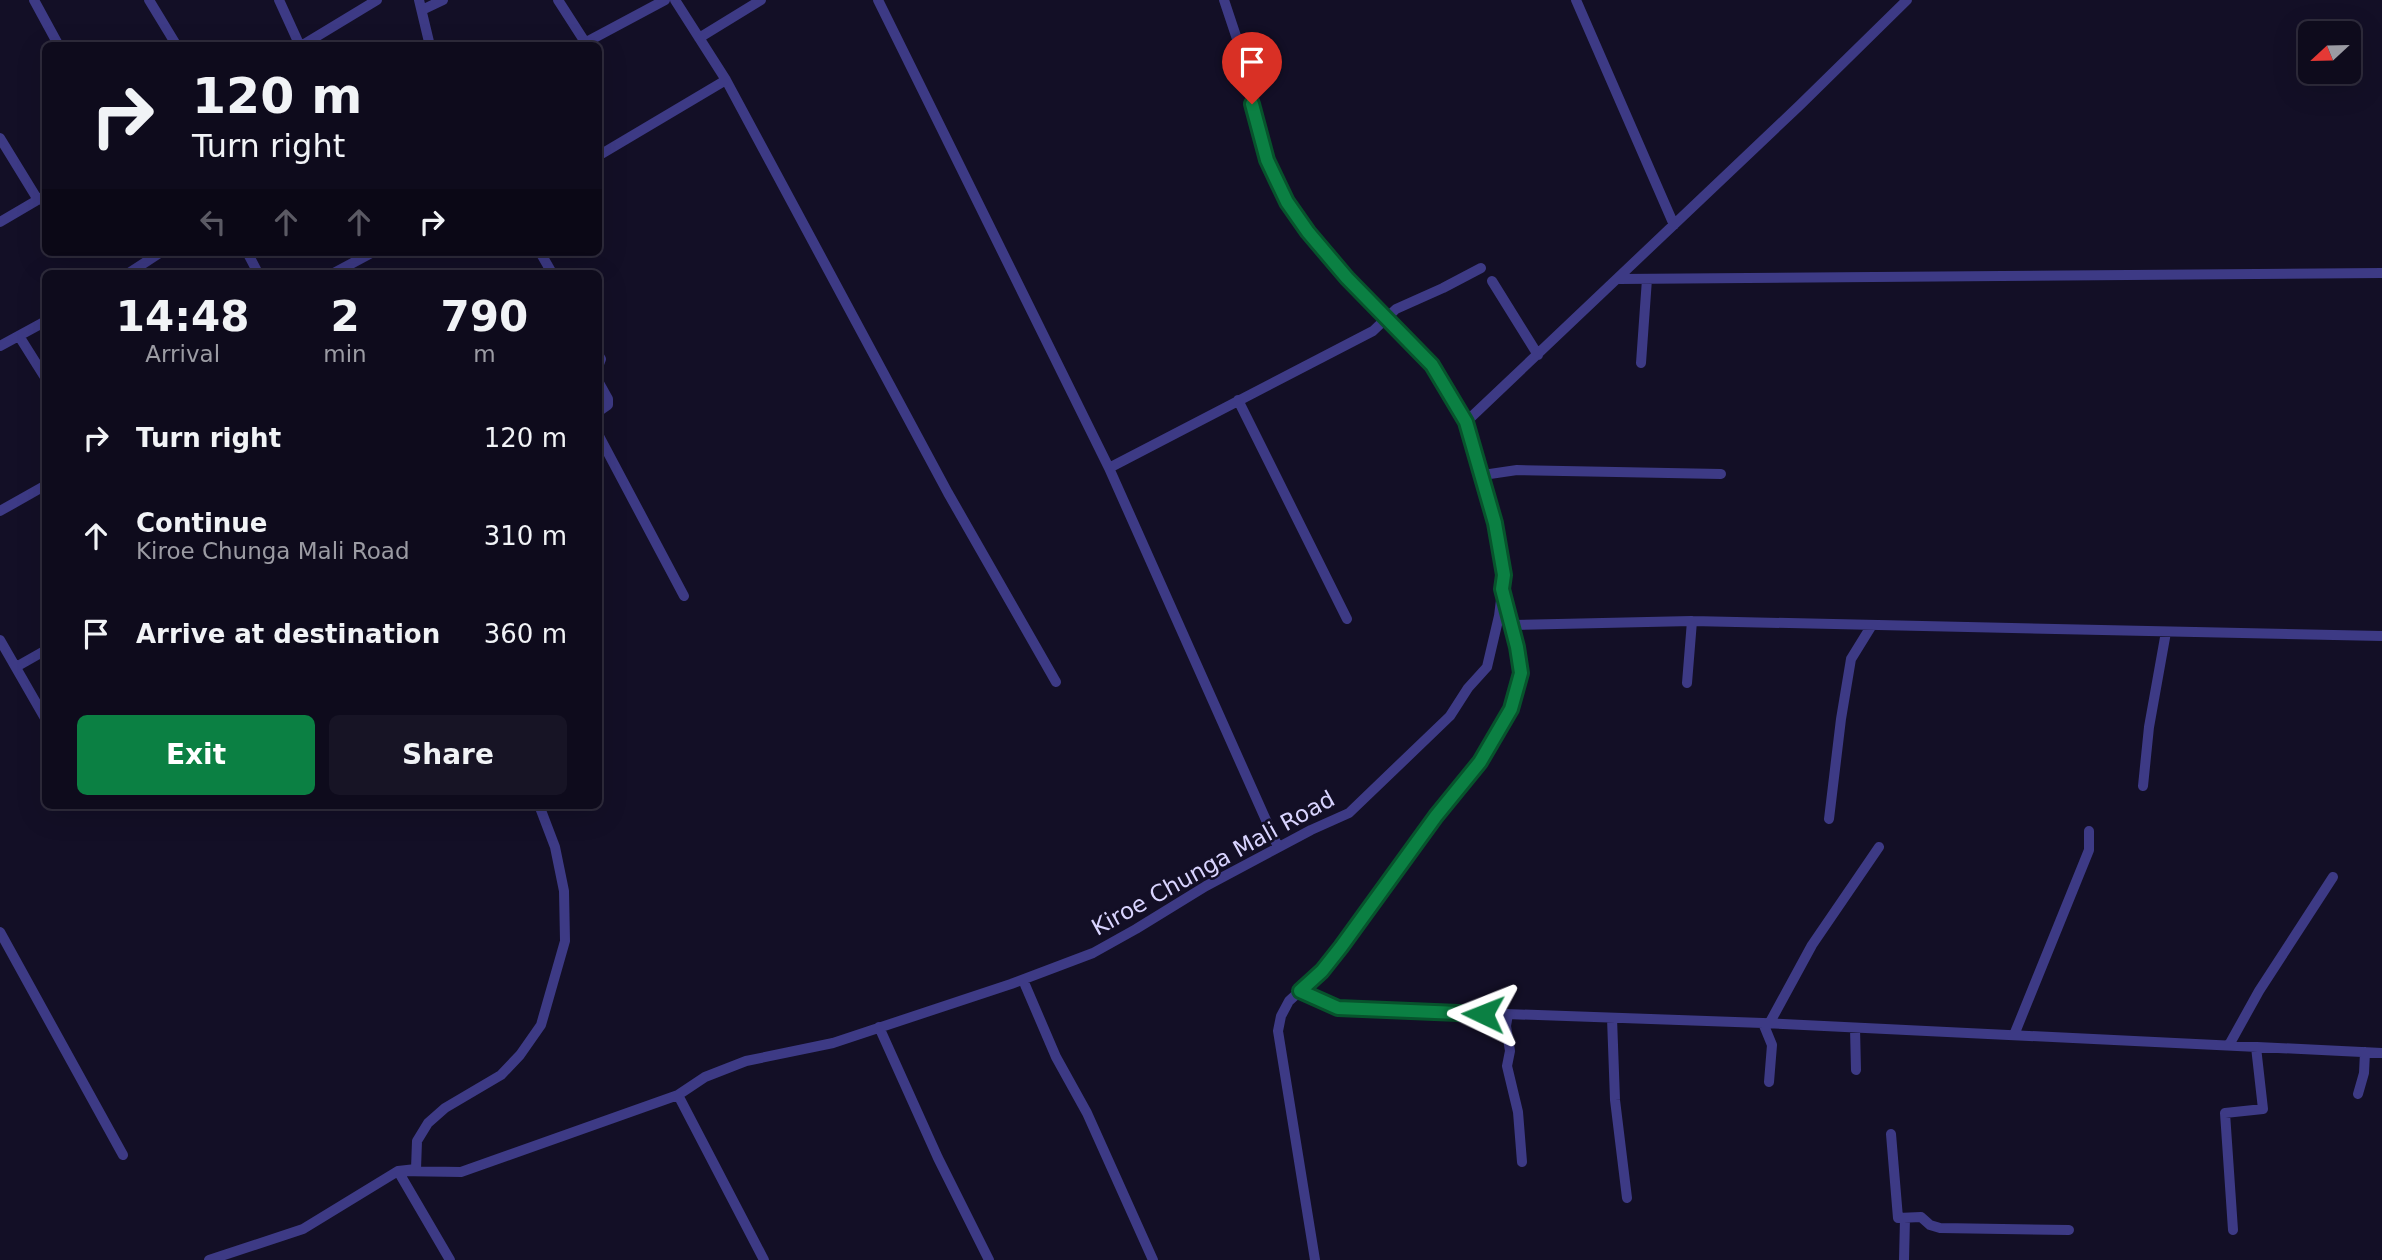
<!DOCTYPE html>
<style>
body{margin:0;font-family:"DejaVu Sans",sans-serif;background:#171425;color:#f1f3f6;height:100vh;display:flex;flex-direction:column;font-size:26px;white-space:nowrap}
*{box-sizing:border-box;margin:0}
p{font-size:23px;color:#9b9ba3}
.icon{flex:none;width:38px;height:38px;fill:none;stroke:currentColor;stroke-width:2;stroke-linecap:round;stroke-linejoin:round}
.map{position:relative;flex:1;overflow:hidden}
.sheet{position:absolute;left:42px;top:270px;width:560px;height:539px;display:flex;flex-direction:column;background:#0e0b1c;border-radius:10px;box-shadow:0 7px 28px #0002,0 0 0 2px #2e2b3b}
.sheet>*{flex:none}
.hud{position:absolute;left:42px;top:42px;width:560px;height:214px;border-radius:10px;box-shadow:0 7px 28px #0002,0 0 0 2px #2e2b3b;background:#0e0b1c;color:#f1f3f6;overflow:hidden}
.needle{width:46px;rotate:248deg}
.tools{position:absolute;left:2298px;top:21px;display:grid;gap:14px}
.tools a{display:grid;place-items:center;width:63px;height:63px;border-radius:10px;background:#0e0b1c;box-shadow:0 7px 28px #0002,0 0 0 2px #2e2b3b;font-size:35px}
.pin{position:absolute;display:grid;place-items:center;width:60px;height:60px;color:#fff;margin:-72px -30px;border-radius:50% 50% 50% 0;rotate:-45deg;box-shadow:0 0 7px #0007}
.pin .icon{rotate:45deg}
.me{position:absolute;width:77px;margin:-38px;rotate:272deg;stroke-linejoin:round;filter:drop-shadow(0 0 5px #0008)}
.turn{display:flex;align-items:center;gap:24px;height:147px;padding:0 35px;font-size:32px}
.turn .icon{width:91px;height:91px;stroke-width:2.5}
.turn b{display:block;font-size:49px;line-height:60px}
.lanes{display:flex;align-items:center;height:66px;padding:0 35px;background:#0003;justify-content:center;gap:35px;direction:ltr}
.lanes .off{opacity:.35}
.eta{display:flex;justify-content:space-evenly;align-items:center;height:119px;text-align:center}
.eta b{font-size:42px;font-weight:600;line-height:49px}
.primary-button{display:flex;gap:14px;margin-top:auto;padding:14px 35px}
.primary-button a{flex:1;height:80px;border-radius:10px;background:#0b8043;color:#fff;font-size:28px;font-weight:600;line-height:80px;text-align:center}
.primary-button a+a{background:#171425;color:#f1f3f6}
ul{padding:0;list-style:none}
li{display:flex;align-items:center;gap:21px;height:98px;padding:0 35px}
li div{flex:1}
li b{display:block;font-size:26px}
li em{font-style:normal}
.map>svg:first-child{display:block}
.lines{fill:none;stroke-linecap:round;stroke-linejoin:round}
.street{stroke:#3d3a85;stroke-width:10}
.route-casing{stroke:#07532c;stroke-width:18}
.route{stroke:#0b8043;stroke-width:12}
.labels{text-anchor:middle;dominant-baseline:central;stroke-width:5;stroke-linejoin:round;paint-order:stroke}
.street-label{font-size:23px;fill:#d9d4ff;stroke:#130f26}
</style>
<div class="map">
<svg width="2382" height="1260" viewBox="0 0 2382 1260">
<rect width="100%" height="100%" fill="#130f26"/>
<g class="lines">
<path class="street" d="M34,0L59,46
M149,0L177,46
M279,0L300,46
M419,0L430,46
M558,0L585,42
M878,0L1109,468L1278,847
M1576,0L1674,225
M422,10L443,0
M699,38L761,0
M301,46L377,0
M579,46L665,0
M726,80L948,493L1056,682
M0,138L38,200
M598,156L726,80L675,0
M0,222L46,195
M247,252L258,273
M540,252L552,273
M129,273L161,252
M334,273L373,252
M1619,279L2382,273
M1492,281L1538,355
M19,336L46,379
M0,346L46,321
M598,354L601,359L598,367
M1641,363L1647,279
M598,381L608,399V405L598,412
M1238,400L1347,619
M1466,422L1800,105L1907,0
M598,434L684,596
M1109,468L1373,331L1396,309L1443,288L1481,268
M1483,475L1517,470L1721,474
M0,511L46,485
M1510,625L1692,621L2382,636
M0,640L46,720
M16,667L46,650
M1687,683L1692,621
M2143,786L2149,727L2166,632
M1829,819L1841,719L1851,659L1872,625
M0,932L123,1155
M1023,980L1056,1057L1087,1113L1153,1260
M1300,991L1338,1008L1763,1023L2382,1053
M1508,1014L1506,1026L1510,1051L1507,1066L1518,1112L1522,1162
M1612,1018L1615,1100L1627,1198
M1763,1023L1772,1045L1769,1082
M1769,1024L1812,945L1879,847
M879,1027L938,1158L989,1260
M1855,1028L1856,1070
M2014,1035L2089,850V831
M2229,1045L2259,991L2333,877
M2358,1094L2364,1073L2365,1052
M678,1095L764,1260
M1891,1134L1898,1218L1921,1217L1930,1225L1940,1228L2069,1230
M398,1171L461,1172L678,1095L705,1077L746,1061L833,1043L1011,984L1093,953L1136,929L1206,886L1311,830L1349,813L1450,716L1468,688L1487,667L1499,616L1504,575L1495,523L1466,422L1432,365L1347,278L1308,232L1287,202L1267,160L1252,104L1244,60L1224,0
M398,1171L450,1260
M2233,1230L2225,1113L2263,1109L2256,1047
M209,1260L303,1229L398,1171L416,1169L417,1141L428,1123L445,1108L501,1075L520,1055L541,1025L565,941L564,891L555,847L539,805
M1315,1260L1278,1031L1281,1016L1289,1001L1322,971L1341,947L1436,816L1480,762L1511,709L1521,673L1517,647L1504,599
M1904,1260L1905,1218"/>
</g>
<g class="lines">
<g class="route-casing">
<path id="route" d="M1252,104L1267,160L1287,202L1308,232L1347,278L1432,365L1466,422L1495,523L1504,575L1502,589L1517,647L1521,673L1511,709L1480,762L1436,816L1341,947L1322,971L1300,991L1338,1008L1483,1014"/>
</g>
<use href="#route" class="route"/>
</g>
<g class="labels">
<g class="street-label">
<text transform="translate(1213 863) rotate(-29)">Kiroe Chunga Mali Road</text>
</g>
</g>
</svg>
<div class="tools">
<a><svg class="needle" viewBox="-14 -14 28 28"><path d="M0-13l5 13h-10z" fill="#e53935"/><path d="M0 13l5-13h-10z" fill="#9b9ba3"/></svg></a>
</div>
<div class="pin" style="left:1252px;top:104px;background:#d93025"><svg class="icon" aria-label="arrive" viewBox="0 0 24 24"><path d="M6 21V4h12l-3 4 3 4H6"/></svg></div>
<svg class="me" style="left:1483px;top:1014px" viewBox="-20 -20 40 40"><path d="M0-17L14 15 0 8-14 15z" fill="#0b8043" stroke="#fff" stroke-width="4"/></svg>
<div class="hud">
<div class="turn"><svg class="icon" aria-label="right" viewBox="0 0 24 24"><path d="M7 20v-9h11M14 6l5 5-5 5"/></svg><div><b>120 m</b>Turn right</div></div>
<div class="lanes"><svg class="icon off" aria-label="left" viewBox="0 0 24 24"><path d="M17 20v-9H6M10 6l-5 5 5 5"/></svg><svg class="icon off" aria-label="ahead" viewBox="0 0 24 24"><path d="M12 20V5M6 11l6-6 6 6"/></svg><svg class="icon off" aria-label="ahead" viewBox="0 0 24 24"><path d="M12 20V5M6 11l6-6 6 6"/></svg><svg class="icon" aria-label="right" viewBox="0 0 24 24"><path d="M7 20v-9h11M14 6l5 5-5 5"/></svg></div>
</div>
<section class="sheet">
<div class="eta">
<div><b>14:48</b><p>Arrival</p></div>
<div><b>2</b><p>min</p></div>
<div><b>790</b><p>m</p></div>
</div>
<ul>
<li><svg class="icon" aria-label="right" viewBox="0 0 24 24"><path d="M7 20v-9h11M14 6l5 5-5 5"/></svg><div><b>Turn right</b></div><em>120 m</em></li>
<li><svg class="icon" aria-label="ahead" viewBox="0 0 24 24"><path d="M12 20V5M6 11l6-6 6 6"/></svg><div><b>Continue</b><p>Kiroe Chunga Mali Road</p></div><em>310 m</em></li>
<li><svg class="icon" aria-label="arrive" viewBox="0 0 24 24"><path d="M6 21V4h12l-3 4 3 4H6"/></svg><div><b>Arrive at destination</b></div><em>360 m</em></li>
</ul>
<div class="primary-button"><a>Exit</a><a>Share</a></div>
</section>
</div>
